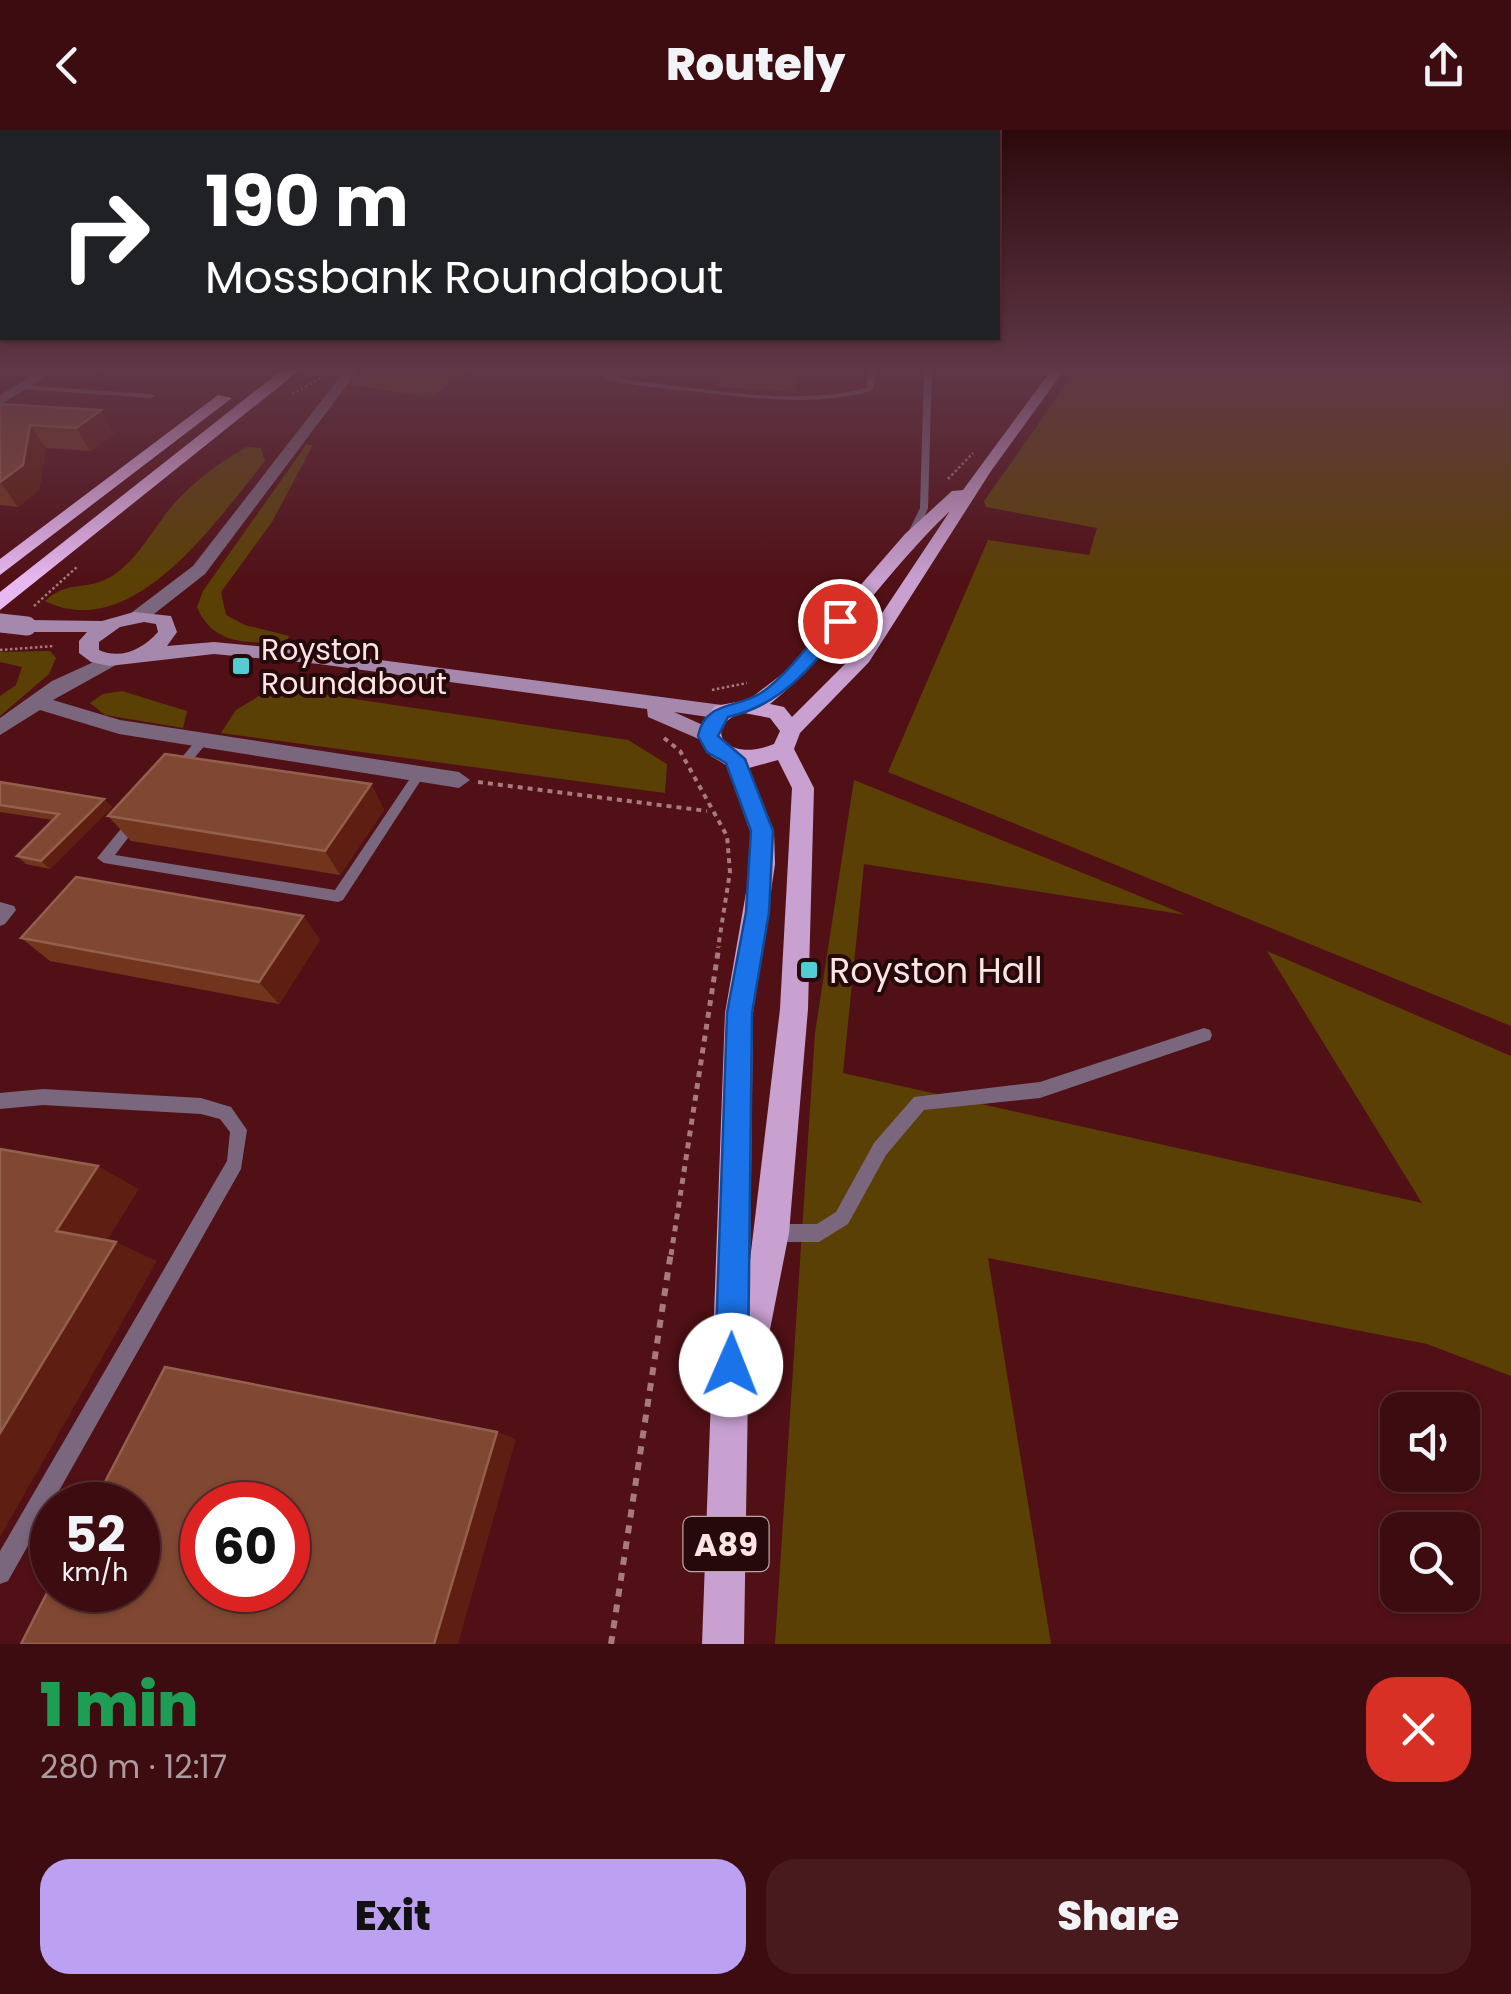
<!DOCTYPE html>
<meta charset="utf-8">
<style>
body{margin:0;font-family:Poppins,sans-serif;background:#481a1e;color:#f1f3f6;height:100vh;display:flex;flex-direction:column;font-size:38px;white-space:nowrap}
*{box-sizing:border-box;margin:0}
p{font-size:32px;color:#ad9b9f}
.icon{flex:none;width:55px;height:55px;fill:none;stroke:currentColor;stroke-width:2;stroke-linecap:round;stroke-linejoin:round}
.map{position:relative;height:1514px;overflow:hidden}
.panel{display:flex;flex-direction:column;background:#3d0c10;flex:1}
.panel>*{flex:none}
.top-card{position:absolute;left:0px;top:0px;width:1000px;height:210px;box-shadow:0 2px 8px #0004,0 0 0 2px #562c30;background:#202124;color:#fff;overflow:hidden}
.controls{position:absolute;left:1380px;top:1262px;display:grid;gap:20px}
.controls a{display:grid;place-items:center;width:100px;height:100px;border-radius:20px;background:#3d0c10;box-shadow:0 2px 8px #0004,0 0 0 2px #562c30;font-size:50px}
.speed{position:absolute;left:30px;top:1352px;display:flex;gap:20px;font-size:50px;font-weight:700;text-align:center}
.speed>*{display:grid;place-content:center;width:130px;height:130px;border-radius:50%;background:#3d0c10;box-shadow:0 2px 8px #0004,0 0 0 2px #562c30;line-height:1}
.speed small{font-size:25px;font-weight:400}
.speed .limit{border:15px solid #d22;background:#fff;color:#111}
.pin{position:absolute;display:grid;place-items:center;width:85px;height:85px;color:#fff;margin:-42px;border:5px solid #fff;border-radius:50%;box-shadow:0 2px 10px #0007}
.me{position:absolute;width:110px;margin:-55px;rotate:1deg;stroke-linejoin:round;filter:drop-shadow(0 0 8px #0008)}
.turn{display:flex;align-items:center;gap:35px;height:210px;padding:0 40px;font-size:45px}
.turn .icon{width:130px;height:130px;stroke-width:2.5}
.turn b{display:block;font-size:70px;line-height:85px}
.round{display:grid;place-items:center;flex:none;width:105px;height:105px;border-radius:30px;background:#481a1e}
.overview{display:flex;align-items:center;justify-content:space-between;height:170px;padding:0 40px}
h1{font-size:60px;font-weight:800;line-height:75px;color:#1e9e55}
.primary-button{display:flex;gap:20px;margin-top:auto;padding:20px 40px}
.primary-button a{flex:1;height:115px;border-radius:30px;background:#bca0f2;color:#111;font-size:40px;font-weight:800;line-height:115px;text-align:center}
.primary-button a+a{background:#481a1e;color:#f1f3f6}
header{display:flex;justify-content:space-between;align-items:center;height:130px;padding:0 40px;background:#3d0c10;font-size:45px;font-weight:800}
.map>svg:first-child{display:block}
.green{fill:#5b4005}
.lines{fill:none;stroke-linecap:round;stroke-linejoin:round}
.path-far3{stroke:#a77a7c;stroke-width:2.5;stroke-dasharray:2.5 2.5;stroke-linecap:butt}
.path-far2{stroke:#a77a7c;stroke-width:4;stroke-dasharray:5 5;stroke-linecap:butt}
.path-far1{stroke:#a77a7c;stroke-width:5;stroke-dasharray:6 6;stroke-linecap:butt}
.path{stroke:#a77a7c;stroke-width:6;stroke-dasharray:8 8;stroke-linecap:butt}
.lane{fill:#7a677e;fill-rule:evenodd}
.street{fill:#7a677e;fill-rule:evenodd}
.secondary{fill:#a788ad;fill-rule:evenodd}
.primary{fill:#c9a1d1;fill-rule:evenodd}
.highway{fill:#e8b8f2;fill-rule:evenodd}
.secondary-bridge{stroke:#a788ad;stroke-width:19}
.wall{fill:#71351d}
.shaded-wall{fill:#5e1e11}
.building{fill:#804832;stroke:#94604e;stroke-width:2.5;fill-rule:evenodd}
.route{fill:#1a73e8;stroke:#114b97;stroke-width:2.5}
.poi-dot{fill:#51ccd3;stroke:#260a0b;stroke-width:4}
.labels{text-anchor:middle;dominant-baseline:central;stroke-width:8;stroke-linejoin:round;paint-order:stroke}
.far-poi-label{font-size:30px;fill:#fee4e3;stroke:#260a0b;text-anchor:start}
.shield{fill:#260a0b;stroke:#bda3a2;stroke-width:2.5}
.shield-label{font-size:32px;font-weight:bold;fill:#fee4e3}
.poi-label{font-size:35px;fill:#fee4e3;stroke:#260a0b;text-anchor:start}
</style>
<header><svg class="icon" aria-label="back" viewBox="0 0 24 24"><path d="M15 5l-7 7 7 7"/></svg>Routely<svg class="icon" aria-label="share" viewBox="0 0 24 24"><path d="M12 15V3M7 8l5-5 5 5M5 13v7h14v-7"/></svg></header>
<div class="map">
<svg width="1511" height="1514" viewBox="0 0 1511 1514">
<rect width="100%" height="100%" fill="#511016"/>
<path class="green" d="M367,239H466L432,267L350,255Z
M1077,239H1511V896L888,642L988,410L1089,425L1097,398L986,377L984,371Z
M306,315H313L272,392L221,462L226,485L245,495L289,506L287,512C249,513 213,516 197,477L203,461Z
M247,317L261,318L265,331C218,388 134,515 45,471C68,449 88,462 114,445C134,431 150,406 164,386C183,360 218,332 247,317Z
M50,521L56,528L49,544L0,586V566L16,555L22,537L0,532V522Z
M274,557L628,610L667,634L665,663L221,603L236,580Z
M122,561L187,581L183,598L105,585L90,573L103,564Z
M854,650L1186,785L864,734L843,943L1422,1073L1267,821L1511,926V1246L1427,1214L988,1128L1051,1514H775L815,903Z"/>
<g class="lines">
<path class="path-far3" d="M292,264L323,247
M948,349L973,323
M34,476L78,436
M0,520L54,516
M712,560L747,553"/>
<path class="path-far2" d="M664,608L680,621L727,706L730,742L718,818
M478,652L707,681"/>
<path class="path-far1" d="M671,1125L719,816"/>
<path class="path" d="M611,1514L671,1122"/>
<path class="lane" d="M599,239H606L610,245L628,250C703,258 792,277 866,258L870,239H877L872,261C815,276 756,269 698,262C667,259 635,256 604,249Z
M924,239H932L928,378L916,407L911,410L906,407L920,378Z
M19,255L151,264L155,266L151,268L22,259H19Z
M202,607L206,608L208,611L206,614L181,644H173L171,641L173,638L198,608Z
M419,640L423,641L425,644L423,647L343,770L338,772L104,733L97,728L129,689L134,687L140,692L115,725L335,760L415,641Z
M0,772L14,776L16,780L5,794L0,796Z
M1204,898L1210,900L1212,905L1210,910L1040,968L924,980L886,1025L848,1094L819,1112H772L766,1109L763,1103L766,1097L772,1094H817L836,1082L874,1013L914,967L1040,952Z
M43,959L201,968L231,977L247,1000L241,1039L8,1451L0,1454V1421L227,1031L230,1002L220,989L201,984L43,975L0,979V963Z"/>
<path class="street" d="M43,239H58L0,275V265Z
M346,239H359L205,444L145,491H131V483L193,436Z
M109,525L116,527V535L53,570L120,590L459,642L470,650L459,658L119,604L40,580L0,605V588L52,551Z"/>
<path class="secondary" d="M134,482L171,486L177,502L167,516L214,512L319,522L722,575L732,582L722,589L674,582L716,601L719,606L716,611L708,613L648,587L647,579L319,534L214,524L109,536L91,532L79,523V511L87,502H27L18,496L27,490L102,491ZM144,492L156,494L158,502C143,519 121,530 99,520V512L120,497Z"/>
<path class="primary" d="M1052,239H1065L991,341L869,532L800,603L794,619L814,658L808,879L789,1103L761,1245L756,1258L748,1261L744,1514H702L725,883L751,734L750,701L726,635L711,626L701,607L702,592L715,576L748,570L785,542L905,404L952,361L963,360ZM950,381L855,524L792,587L784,577L770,574C838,519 886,441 950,381ZM744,583L770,588L780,601L774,614C723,635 701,593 744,583ZM778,630L792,658L780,879L750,1130L753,883L775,734L774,701L749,638Z"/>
<path class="highway" d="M283,239H301L0,480V462Z
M218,265L232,268L0,445V429Z"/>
<path class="secondary-bridge" d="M0,493L27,496"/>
</g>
<path class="wall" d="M95,239H195L182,248L97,243Z
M631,239H803L795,262L719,257V250L631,244Z
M0,274L101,280L114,304L90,321L46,318L39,360L18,377L0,375Z
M0,652L112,677L50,739L26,734L17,726L53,690L0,682Z
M371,654L384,680L340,745L131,711L108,686Z
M303,786L320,810L279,874L50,831L21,808Z"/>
<path class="shaded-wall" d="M177,239H195L182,248Z
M803,239L795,262L796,240Z
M101,280L114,304L90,321L76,298Z
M30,295L46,318L39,360L18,377L0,352Z
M371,654L384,680L340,745L325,721Z
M104,669L112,677L50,739L41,731Z
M303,786L320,810L279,874L259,852Z
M98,1036L139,1059L101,1120L56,1101Z
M116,1112L157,1131L0,1407V1303Z
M497,1302L516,1309L458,1514H434Z"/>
<path class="building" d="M0,274L101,280L76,298L30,295L23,335L0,352Z
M165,624L371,654L325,721L108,686Z
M0,652L104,669L41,731L17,726L59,684L0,675Z
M76,747L303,786L259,852L21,808Z
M0,1019L98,1036L56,1101L116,1112L0,1303Z
M165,1237L497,1302L434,1514H21L52,1453V1460H138V1375H93ZM202,1375H288V1460H202Z"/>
<linearGradient id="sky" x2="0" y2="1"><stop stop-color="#2d090c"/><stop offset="0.53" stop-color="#5f3747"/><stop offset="1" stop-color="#5f3747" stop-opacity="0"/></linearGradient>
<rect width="1511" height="451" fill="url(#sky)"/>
<path class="route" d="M833,487L848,491C814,534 783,575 728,587L718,606L745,629L773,701L769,782L752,883L748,1235L743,1247L731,1252L720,1247L715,1235L727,883L746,782L751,701L726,633L707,622L698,606C706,569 738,580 764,561C790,542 811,511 833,487Z"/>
<g class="poi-dot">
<rect x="231" y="526" width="20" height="20" rx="5"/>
<rect x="799" y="830" width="20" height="20" rx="5"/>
</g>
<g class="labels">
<g class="far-poi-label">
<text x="261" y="519">Royston<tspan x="261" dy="34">Roundabout</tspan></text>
</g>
<rect class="shield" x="683.5" y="1387" width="85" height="54" rx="8"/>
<g class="shield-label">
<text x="726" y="1414">A89</text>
</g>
<g class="poi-label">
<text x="829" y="840">Royston Hall</text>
</g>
</g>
</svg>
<div class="controls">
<a><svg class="icon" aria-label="sound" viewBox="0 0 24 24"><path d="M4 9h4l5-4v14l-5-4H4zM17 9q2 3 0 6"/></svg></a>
<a><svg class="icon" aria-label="search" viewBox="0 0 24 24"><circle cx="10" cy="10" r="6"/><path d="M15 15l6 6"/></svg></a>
</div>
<div class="speed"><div>52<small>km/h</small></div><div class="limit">60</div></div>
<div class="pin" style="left:840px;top:491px;background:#d93025"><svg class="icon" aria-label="arrive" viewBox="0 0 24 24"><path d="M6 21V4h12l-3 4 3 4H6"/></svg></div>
<svg class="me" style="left:731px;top:1235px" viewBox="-20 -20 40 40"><circle r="19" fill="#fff"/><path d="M0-13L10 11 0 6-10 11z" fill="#1a73e8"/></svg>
<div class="top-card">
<div class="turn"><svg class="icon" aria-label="right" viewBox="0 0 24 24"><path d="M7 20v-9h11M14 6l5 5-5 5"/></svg><div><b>190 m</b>Mossbank Roundabout</div></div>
</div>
</div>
<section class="panel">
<div class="overview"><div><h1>1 min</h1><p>280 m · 12:17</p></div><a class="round" style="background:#d93025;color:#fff"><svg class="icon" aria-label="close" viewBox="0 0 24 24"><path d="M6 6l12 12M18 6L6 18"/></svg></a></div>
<div class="primary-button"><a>Exit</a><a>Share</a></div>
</section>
